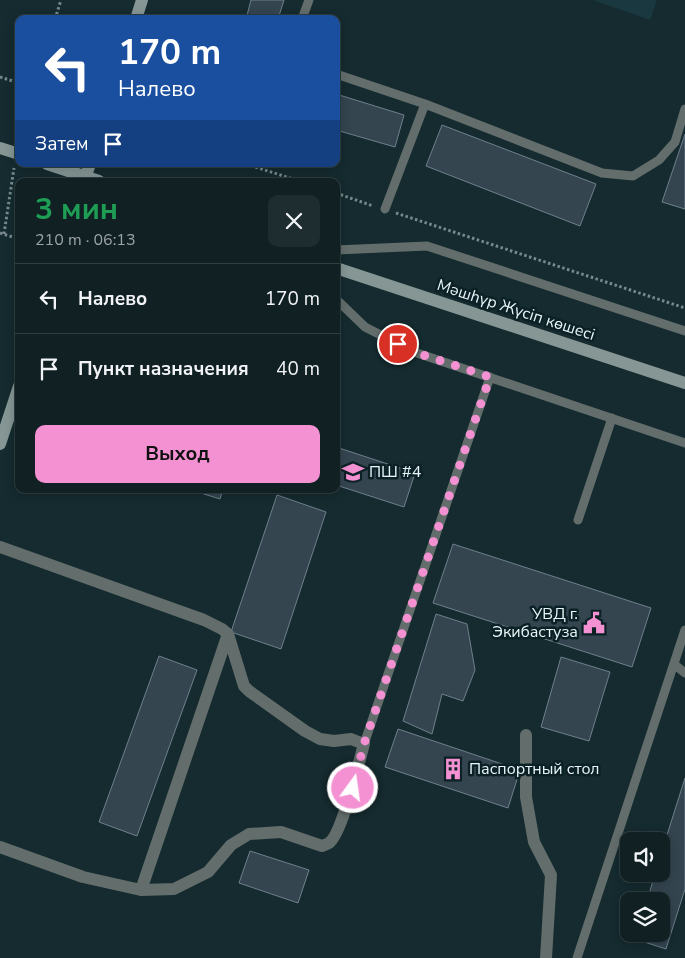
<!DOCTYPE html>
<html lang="ru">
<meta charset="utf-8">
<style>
body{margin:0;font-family:"Nunito Sans",sans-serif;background:#1e2d30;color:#f1f3f6;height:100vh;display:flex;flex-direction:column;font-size:19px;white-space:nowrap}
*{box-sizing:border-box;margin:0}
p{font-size:16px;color:#9ca3a6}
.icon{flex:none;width:28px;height:28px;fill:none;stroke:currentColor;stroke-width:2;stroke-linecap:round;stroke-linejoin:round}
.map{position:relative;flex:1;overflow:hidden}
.sheet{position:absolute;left:15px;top:178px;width:325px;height:315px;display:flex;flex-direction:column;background:#102023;border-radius:10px;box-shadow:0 2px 12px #0003,0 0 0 1px #303e41}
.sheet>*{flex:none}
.guide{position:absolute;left:15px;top:15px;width:325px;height:152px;border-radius:10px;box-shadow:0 2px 12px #0003,0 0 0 1px #303e41;background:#1a4fa0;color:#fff;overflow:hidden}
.fabs{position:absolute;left:620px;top:832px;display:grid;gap:10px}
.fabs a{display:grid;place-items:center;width:50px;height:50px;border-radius:10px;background:#102023;box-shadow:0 2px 12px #0003,0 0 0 1px #303e41;font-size:25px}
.pin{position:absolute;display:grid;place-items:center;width:42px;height:42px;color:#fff;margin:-21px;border:2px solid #fff;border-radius:50%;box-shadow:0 1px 5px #0007}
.me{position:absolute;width:55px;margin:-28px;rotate:14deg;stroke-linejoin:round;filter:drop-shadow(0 0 4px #0008)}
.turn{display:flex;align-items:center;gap:18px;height:105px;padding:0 20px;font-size:22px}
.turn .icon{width:65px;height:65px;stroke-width:2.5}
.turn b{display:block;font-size:35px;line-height:42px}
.then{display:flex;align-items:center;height:48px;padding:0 20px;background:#0003;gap:10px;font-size:19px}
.round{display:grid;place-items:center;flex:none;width:52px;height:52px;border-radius:10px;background:#1e2d30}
.summary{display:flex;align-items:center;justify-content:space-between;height:85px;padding:0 20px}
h1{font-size:30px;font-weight:700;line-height:38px;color:#1e9e55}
.action{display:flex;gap:10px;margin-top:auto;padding:10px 20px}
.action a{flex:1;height:58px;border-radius:10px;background:#f491d3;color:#111;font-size:20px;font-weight:700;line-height:58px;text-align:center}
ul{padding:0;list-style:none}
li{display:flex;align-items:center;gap:15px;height:70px;padding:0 20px;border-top:1px solid #303e41}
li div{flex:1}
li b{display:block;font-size:19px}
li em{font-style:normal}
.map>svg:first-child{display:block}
.built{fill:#19383f}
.building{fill:#344550;stroke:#6e808d}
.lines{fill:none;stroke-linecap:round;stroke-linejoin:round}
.path{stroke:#77898c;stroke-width:3;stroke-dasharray:2.5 2.5;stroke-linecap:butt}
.lane{stroke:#636e6c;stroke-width:9}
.street{stroke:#636e6c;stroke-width:12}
.secondary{stroke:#859694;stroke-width:12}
.route{stroke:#f491d3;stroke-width:9;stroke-dasharray:0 16.2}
.labels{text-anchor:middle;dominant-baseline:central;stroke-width:5;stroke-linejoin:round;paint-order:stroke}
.street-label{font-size:16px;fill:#e8f5f8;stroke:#0b2125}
.poi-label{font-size:16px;fill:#e8f5f8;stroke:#0b2125;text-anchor:start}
</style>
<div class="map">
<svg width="685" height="958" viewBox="0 0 685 958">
<rect width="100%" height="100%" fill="#152b2f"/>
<path class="built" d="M593,0H657L650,20Z"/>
<path class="building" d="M251,0H284L278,19H246Z
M336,94L404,115L395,147L336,130Z
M442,125L596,184L580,226L426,166Z
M685,134V209L662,202Z
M336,447L415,473L404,507L336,485Z
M188,489H223L220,499Z
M277,495L326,512L281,649L231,632Z
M453,544L651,608L632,667L433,603Z
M436,614L467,624L475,670L463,701L442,694L432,734L403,721Z
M159,656L197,670L137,836L99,822Z
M561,657L610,672L589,741L541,727Z
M398,729L520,770L508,808L385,767Z
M685,778V889L666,949L635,939L636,934H661V901H647L655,874H661V854Z
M250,851L309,870L298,903L239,883Z"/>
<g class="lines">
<path class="path" d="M55,19L61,0
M0,77L19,83
M246,164L299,181
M336,193L373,206
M396,213L685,308
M0,233L19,239
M4,234L14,168"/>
<path class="lane" d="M302,19L309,0
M336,74L425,104L602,173L633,176L659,160L675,142L685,109
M385,209L425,104
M336,250L427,246L685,331
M336,299L365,327L414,352L685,443
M578,520L612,418
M674,664L685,673
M364,744L490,377
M577,958L685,630"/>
<path class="street" d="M0,547L204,620L222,629L228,634L244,686L249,691L305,731L320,739L334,741L351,739L364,744C359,762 342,834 329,843C327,844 325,845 322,846L281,832L249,834L231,845L208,872L174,889L141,890L83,877L0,847
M526,735V797L534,842L551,875L546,958
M141,890L228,634"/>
<path class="secondary" d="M136,19L142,0
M0,148L19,154
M47,164L99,181
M84,181L90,164
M336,268L685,383
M0,444L19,386"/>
</g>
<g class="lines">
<path class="route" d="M353,788L364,744L490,377L414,352L398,344"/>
</g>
<defs>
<g id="school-bare" transform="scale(1.725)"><path d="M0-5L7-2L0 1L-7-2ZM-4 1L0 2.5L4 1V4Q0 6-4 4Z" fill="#f491d3" stroke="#0b2125" stroke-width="2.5" paint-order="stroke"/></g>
<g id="civic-bare" transform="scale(1.725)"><path d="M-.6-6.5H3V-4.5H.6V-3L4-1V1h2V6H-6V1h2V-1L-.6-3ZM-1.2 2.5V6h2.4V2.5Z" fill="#f491d3" stroke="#0b2125" stroke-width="2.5" paint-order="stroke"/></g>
<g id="building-bare" transform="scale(1.725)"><path d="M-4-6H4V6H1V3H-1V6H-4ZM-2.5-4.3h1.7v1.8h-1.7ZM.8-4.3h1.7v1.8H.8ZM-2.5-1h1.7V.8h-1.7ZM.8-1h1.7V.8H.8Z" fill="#f491d3" stroke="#0b2125" stroke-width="2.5" paint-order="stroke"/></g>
</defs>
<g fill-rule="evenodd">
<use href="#school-bare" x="353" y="472"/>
<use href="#civic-bare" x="594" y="623"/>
<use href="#building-bare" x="453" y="769"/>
</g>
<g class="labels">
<g class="street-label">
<text transform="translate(516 310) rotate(18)">Мәшһүр Жүсіп көшесі</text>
</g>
<g class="poi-label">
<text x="369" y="472">ПШ #4</text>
<text x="578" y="614" text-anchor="end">УВД г.<tspan x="578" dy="18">Экибастуза</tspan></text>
<text x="469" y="769">Паспортный стол</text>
</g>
</g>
</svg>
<div class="fabs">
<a><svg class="icon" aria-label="sound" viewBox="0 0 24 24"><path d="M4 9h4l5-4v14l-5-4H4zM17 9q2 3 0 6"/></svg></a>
<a><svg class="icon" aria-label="layers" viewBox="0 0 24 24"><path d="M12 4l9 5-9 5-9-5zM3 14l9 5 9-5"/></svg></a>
</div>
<div class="pin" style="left:398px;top:344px;background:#d93025"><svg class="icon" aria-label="arrive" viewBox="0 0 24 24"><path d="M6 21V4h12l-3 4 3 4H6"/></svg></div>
<svg class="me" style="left:353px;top:788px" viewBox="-20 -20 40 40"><circle r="17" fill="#f491d3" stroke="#fff" stroke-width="3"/><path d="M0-11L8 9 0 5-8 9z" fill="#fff"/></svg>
<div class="guide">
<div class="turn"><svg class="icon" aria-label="left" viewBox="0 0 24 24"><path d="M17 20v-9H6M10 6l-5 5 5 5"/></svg><div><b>170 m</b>Налево</div></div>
<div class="then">Затем<svg class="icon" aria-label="arrive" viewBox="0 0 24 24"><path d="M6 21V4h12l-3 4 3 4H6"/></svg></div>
</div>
<section class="sheet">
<div class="summary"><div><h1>3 мин</h1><p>210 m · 06:13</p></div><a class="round"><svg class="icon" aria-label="close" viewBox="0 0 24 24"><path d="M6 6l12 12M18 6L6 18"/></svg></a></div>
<ul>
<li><svg class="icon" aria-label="left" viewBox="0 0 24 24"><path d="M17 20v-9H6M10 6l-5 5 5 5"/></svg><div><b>Налево</b></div><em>170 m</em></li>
<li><svg class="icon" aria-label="arrive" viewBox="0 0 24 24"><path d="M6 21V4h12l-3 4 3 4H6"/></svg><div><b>Пункт назначения</b></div><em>40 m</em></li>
</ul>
<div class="action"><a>Выход</a></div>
</section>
</div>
